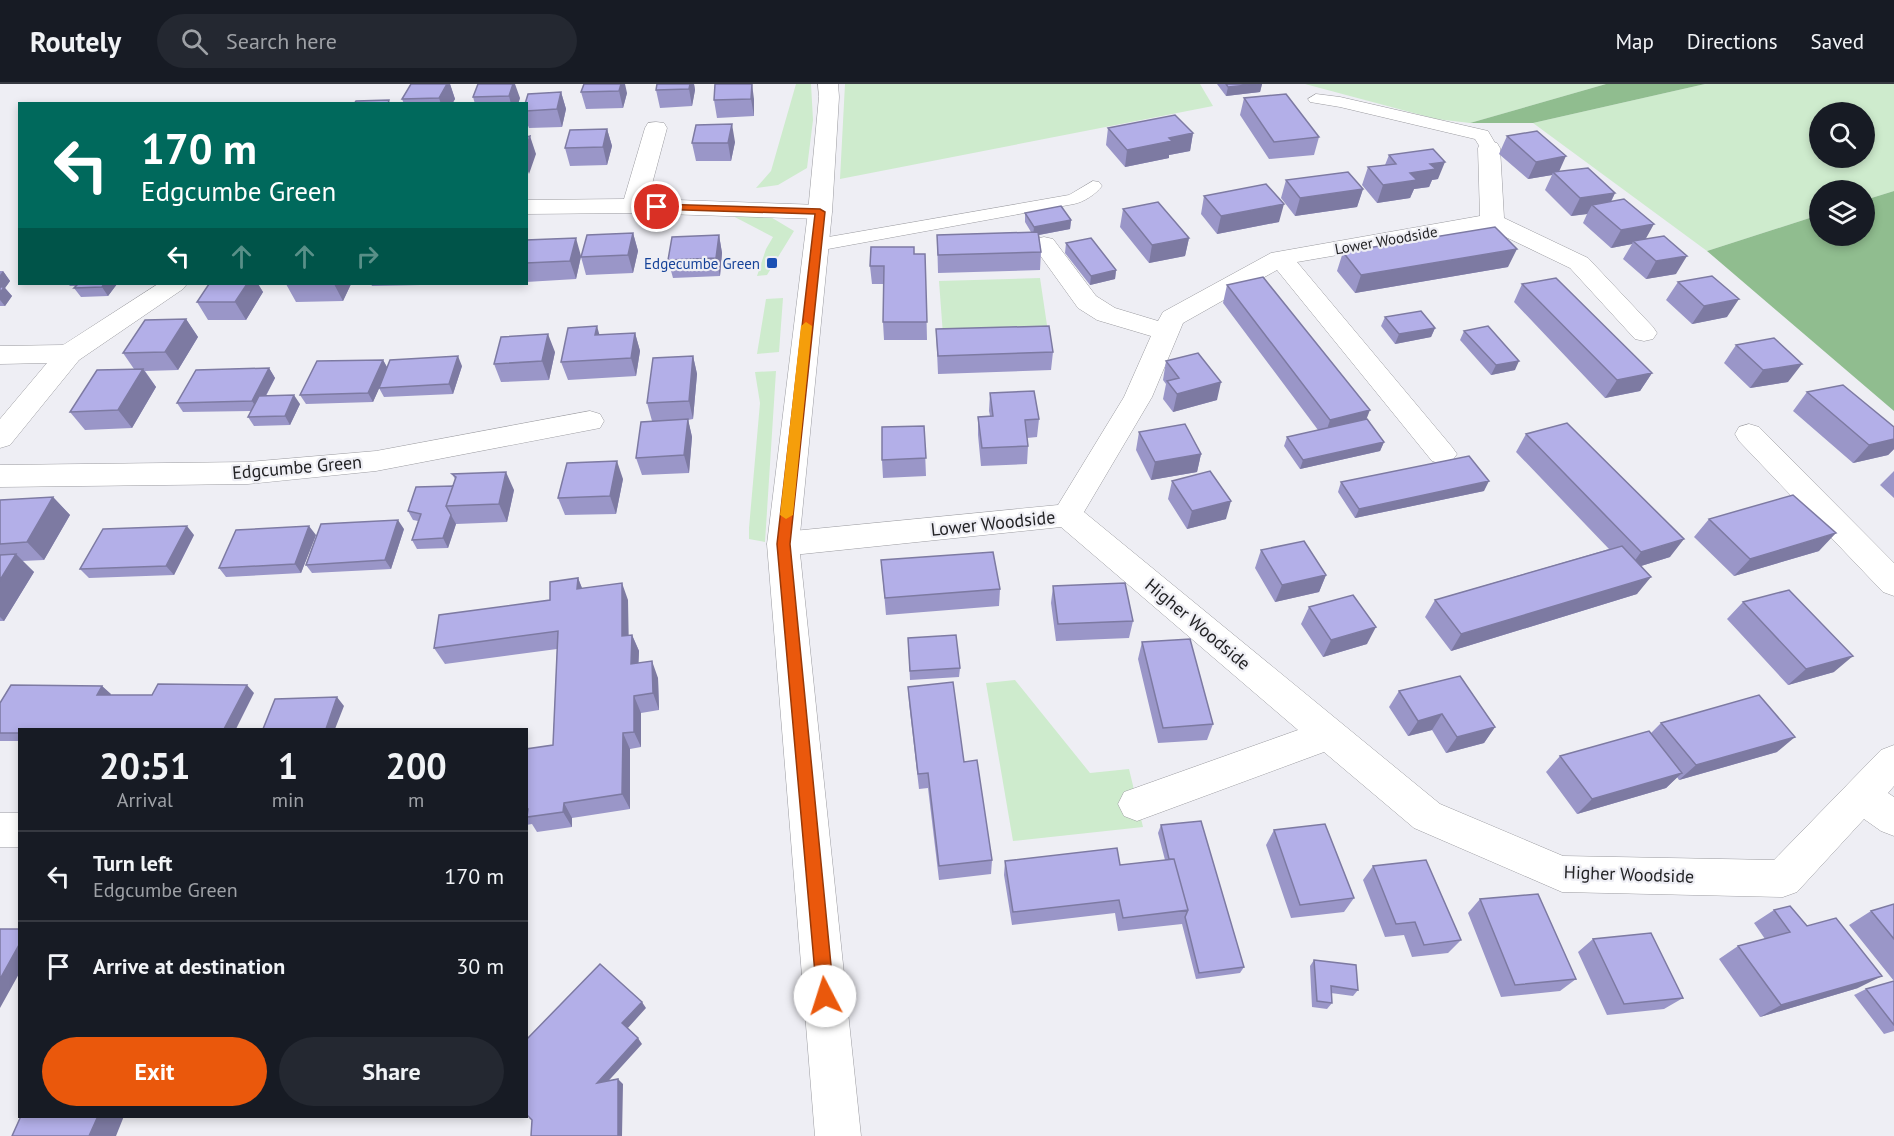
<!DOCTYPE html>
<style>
body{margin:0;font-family:"PT Sans",sans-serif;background:#242831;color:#f1f3f6;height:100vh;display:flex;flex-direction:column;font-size:22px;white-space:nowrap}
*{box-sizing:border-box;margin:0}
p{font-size:20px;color:#9ea1a6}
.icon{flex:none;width:33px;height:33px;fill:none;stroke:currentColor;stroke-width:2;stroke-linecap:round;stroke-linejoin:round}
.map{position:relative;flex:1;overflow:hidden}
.drawer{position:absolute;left:18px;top:644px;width:510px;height:390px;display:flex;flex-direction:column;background:#171b24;border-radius:0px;box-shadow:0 3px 9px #0003}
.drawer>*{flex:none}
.top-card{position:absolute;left:18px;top:18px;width:510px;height:183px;border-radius:0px;box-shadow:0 3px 9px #0003;background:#00695c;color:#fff;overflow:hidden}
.buttons{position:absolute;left:1809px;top:18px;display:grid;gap:12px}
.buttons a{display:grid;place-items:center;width:66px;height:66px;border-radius:50%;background:#171b24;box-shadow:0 3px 9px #0003;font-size:30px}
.pin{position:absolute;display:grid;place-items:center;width:51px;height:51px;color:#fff;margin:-26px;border:3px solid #fff;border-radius:50%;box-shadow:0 2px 6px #0007}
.me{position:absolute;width:66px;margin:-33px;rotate:355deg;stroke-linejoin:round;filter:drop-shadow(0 0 4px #0008)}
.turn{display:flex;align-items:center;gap:21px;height:126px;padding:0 24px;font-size:27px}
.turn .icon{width:78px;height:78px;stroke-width:2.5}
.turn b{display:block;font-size:42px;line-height:51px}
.lanes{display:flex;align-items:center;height:57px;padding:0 24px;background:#0003;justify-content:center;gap:30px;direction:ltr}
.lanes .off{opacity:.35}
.eta{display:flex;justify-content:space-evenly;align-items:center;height:102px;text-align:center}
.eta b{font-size:36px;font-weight:800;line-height:42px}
.cta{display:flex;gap:12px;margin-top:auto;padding:12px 24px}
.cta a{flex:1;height:69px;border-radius:36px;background:#ea580c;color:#fff;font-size:24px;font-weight:800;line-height:69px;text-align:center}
.cta a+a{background:#242831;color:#f1f3f6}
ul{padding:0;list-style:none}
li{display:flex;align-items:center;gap:18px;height:90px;padding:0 24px;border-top:2px solid #363941}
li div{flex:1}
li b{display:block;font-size:22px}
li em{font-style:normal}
header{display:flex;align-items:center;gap:36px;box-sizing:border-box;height:84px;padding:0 30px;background:#171b24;border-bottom:2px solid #363941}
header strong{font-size:28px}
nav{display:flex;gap:33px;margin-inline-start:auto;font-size:21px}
.search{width:420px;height:54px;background:#242831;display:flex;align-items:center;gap:15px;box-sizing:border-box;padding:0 21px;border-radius:33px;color:#9ea1a6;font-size:22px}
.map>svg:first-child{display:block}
.green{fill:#ceebcd;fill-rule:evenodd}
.forest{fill:#90bd8f}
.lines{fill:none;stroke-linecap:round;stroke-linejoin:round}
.service-casing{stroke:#9b9ba0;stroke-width:1}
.minor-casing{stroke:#9b9ba0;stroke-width:1}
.primary-casing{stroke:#9b9ba0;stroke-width:1}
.service{fill:#fff;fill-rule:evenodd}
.minor{fill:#fff;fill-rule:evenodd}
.primary{fill:#fff;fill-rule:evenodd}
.wall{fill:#9a96c8}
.shaded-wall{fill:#7d7aa2}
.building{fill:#b3afe8;stroke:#7d7aa2;stroke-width:1.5}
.route{fill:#ea580c;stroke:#983908;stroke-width:1.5}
.slow{fill:#f59e0b}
.transit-dot{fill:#1a4fb4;stroke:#eeeef4;stroke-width:2}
.labels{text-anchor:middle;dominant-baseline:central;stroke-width:4.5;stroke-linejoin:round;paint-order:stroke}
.far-street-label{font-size:15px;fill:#232325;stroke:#eeeef4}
.far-transit-label{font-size:15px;fill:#164399;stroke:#eeeef4;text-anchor:end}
.street-label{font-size:18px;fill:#232325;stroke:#eeeef4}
</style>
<header>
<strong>Routely</strong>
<div class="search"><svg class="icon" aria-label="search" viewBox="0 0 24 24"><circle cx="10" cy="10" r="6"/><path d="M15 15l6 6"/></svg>Search here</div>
<nav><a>Map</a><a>Directions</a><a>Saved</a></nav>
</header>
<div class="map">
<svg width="1894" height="1052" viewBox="0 0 1894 1052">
<rect width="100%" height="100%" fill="#eeeef4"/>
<path class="green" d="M796,0H811L813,36L807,84L778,101L756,104L771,87Z
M845,0H1200L1213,22L840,95Z
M1305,0H1606L1470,39L1436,35Z
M1705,0H1894V107L1865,116L1864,106H1820L1819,131L1707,167L1533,39ZM1820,28H1864V74H1820Z
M729,130L769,132L794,147L767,191L757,192L766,165L773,153Z
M1040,194L1048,248L943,251L939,197Z
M783,214L779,268L757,270L766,215Z
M776,287L765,458L749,455V444L760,319L755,288Z
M1015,596L1090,689L1129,685L1143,743L1013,757L986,599Z"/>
<path class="forest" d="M1606,0H1705L1533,39H1470Z
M1894,107V327L1707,167L1819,131L1820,152H1864L1865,116Z"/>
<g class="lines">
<g class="service-casing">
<path id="service" d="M1316,10L1340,13L1488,47L1498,64L1495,68H1483L1475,55L1340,23L1310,18L1308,15Z
M1093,97L1099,98L1102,102C1096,110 1084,118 1074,120L817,167L810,165L808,161L810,157L817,155L1069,111Z"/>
</g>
<g class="minor-casing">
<path id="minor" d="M656,38L664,39L667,44L648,115L820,121L828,123L832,128L828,133L820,135L634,129L526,130V116L624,115L645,44L648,39Z
M1489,57L1497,59L1500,64L1504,134L1588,174L1653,243L1657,249L1653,255L1644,257L1635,255L1570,184L1489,145L1297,178L1452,363L1457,370L1452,377L1442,380L1432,377L1277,186L1183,239L1152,313L1084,428L1440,720L1563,772L1774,776L1881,666L1894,661V702L1888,709L1894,713V752L1881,747L1864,735L1797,808L1783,813L1562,808L1414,744L1324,668L1137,737L1124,732L1118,720L1124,708L1298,646L1061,443L783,472L772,468L767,460L772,452L783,448L1058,421L1124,313L1151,252L1097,236L1078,224L1032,160L1035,155L1044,153L1053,155L1096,212L1115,224L1158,237L1163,228L1271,169L1480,132L1478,64L1481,59Z
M158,200H187L183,205L79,276L10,361L0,364V335L47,279L0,280V262L63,261Z
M590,327L600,330L604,337L600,344L376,387L248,400L0,403V381L248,378L376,367Z
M1749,340L1759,343L1894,479V512L1883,508L1739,357L1735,350L1739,343Z
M0,729H20V763H0Z"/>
</g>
<g class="primary-casing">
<path id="primary" d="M818,0H838L839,13L832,128L799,460L861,1052H815L767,460L808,128L819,13Z"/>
</g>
<use href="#service" class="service"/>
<use href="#minor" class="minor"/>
<use href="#primary" class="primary"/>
</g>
<path class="wall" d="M411,0H450L455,15L452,20H404L402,15Z
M478,0L520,14L518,20H475L473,13Z
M584,0L627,9L623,24L586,25L581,8Z
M657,0H694L695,6L692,22L660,24L656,6Z
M1217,0H1262L1260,8L1226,12Z
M561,8L566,25L562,43L529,44L526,37V20Z
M1244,14L1319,53L1314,71L1269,75L1240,31Z
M754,15V32L717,34L714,16Z
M1108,44L1193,49L1190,67L1169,71V74L1125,83L1106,61Z
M607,45L612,62L607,81L570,82L565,64Z
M1507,52L1559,88L1615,109L1611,118L1676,190L1646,195L1623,175L1632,160L1611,164L1583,139L1587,130L1571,132L1545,106L1552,91L1528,95L1499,70Z
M735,58L731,77H696L692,59Z
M1389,71L1438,95L1432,96L1429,103L1414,105L1410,114L1377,119L1362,101L1368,83L1385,81Z
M1286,96L1363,105L1357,123L1295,132L1281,114Z
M1204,112L1279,138L1217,150L1201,130Z
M1123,125L1189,154L1185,172L1149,179L1120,143Z
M1025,129L1071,136L1070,145L1039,151L1041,168L1040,186L938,189L937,151L1031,148L1025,138Z
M633,149L638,167L633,189L586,191L581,173L576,195L526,198V156L581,172Z
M719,151L722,169L720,192L673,194L668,176Z
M1066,159L1116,186L1115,195L1090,201L1065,169Z
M1343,168L1508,183L1355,209L1337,187Z
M914,170H925L927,256H884L883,238L884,200H872L870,182Z
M0,187H3L10,197L5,204L12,212L5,222H0Z
M1678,198L1727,233L1692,240L1666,216Z
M68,200H117L108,212L81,213L74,204L76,202H70Z
M209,200H258L263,208L246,236H208L197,218Z
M286,200H351L343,217L296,218Z
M371,200H421L420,201L372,202Z
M1522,200L1652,289L1640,307L1605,314L1514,218Z
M1227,201L1367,335L1384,358L1380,367L1300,385L1284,362L1287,353L1318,346L1223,219Z
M1385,233L1435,244L1431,253L1395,260L1381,242Z
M186,235L198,253L178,286L145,287L156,303L132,344L85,346L70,328L134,285L123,269Z
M936,245L1053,268L1051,286L938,290Z
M1464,247L1515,286L1491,291L1460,256Z
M635,249L640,267L636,292L568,296L561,278L600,251Z
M1736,261L1788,298L1750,304L1724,279Z
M555,268L549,296L501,298L494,280Z
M693,272L697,290L693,335L688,336L692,353L689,389L642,391L636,374L652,337L647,319Z
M383,276L387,283L462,282L453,310L384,313L379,304L373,318L306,320L300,311Z
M1166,277L1217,316L1173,328L1163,315L1166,300L1163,296Z
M269,284L275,294L266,312L300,320L290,341L254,342L248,333L251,327L183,328L177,319Z
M1807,308L1894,343V365L1888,371L1853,379L1793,327Z
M990,309L1039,335L1037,353L1027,354L1028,362L1027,380L981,382L978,351V333L990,332L989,327Z
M924,342L926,392L883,394L882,376Z
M1139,348L1201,370L1197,388L1151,396L1136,366Z
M1526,350L1670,473L1641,482L1637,510L1451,567L1425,533L1435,516L1609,465L1516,368Z
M1894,387V414L1880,401Z
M452,390L514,406L507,438L456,440L448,464L417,465L412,456L418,437L413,436L408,427L453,402L455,395Z
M623,395L616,430L565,431L558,414Z
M1172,397L1226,435L1187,445L1168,415Z
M1341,398L1484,407L1355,434L1338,408Z
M53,413L70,431L44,476L22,477L34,488L4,537H0V416Z
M1709,435L1819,467L1734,492L1694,453Z
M404,445L391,485L312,489L306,481Z
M194,451L174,491L89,494L80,485Z
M316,451L301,489L226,493L219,484Z
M1261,466L1326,491L1319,508L1275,518L1255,484Z
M881,476L1000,505L999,522L886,531Z
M578,494L582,504L628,516V551H632L639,567L638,579L658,594L659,626L641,629V663L630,665V725L572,734V743L537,748L532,740L526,741V665L553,661L557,565L445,580L434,564L550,516Z
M1053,502L1133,537L1129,554L1056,557L1051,519Z
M1743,518L1834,588L1788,601L1727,535Z
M1309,523L1367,560L1323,573L1301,540Z
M908,554L960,584L959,593L910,596Z
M1142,558L1213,640L1207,656L1158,659L1138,575Z
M102,602L111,611H152L254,609L20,645V657H0V619Z
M908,603L964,678L992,776L991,790L939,796L928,704L919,705L909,619Z
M1399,607L1495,643L1484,659L1446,669L1432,646L1408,652L1389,623Z
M1661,639L1777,668L1679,696L1677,693L1666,704L1577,730L1546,688L1560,672L1651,649Z
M1161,741L1244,883L1240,889L1196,895L1182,840L1118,847L1115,829L1012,841L1004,791L1005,777L1120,781L1165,776L1158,749Z
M1274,746L1354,814L1344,828L1291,834L1266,761Z
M1373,782L1461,856L1448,869L1412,873L1404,851L1385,853L1363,796Z
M1480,815L1576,895L1560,907L1501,913L1468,829Z
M1894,820V947L1884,950L1854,911L1866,905L1894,897L1849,841L1871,827Z
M1774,826L1858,904L1760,933L1719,875L1738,862L1765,855L1754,839Z
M1593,855L1683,914L1664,925L1607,931L1578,868Z
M1314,876L1358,906L1353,912L1331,909L1332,919L1327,925L1312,923L1310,882Z"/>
<path class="shaded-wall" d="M447,0H450L455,15L452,20H441L439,14Z
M513,0H515L520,14L518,20H511L509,12Z
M621,0H625L627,9L623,24L619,7Z
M690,0H694L695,6L692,22L689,5Z
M752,0L754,15V32L751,15Z
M1258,0H1262L1260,8L1226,12L1228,3Z
M561,8L566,25L562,43L557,25Z
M732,40L735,58L731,77L728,59Z
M607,45L612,62L607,81L603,63Z
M1193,49L1190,67L1169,71V74L1125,83L1127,66L1169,54Z
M530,52L536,70L529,90L526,82V64Z
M1566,72L1558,90L1553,88L1552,91L1528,95L1536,78Z
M1445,78L1438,95L1432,96L1429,103L1414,105L1410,114L1377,119L1383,101L1430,80Z
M1363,105L1357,123L1295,132L1300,114Z
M1615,109L1606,127L1592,121L1587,130L1571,132L1580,114Z
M1284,120L1279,138L1217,150L1221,132Z
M1071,136L1070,145L1033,152L1034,143Z
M1654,140L1644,158L1633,157L1632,160L1611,164L1621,146Z
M633,149L638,167L633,189L628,171Z
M719,151L722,169L720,192L716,174Z
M576,154L581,172L576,195L570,177Z
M1189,154L1185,172L1149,179L1152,161Z
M1517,165L1508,183L1355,209L1361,191Z
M1687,172L1676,190L1646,195L1656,177Z
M1116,186L1115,195L1090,201L1091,192Z
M3,187L10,197L5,204L12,212L5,222L0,216V191Z
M104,200H117L108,212L102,203Z
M247,200H258L263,208L246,236L235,218Z
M334,200H351L343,217Z
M1739,215L1727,233L1692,240L1704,222Z
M186,235L198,253L178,286L165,268Z
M597,242L602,260L595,251Z
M1435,244L1431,253L1395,260L1399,250Z
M635,249L640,267L636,292L631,274Z
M548,250L555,268L549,296L542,277Z
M458,272L462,282L453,310L449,300Z
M693,272L697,290L693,335L689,317Z
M383,276L388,285L373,318L368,309Z
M1519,277L1515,286L1491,291L1496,281Z
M1802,280L1788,298L1750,304L1763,286Z
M269,284L275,294L258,326L252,317Z
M143,285L156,303L132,344L118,326Z
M1652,289L1640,307L1605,314L1617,296Z
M1221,298L1217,316L1173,328L1177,310Z
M294,311L300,320L290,341L285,332Z
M1370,326L1363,344L1324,354L1330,336Z
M688,335L692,353L689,389L684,371Z
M1894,355V365L1888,371L1853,379L1869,361Z
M1384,358L1380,367L1300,385L1303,376Z
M1201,370L1197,388L1151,396L1155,378Z
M617,377L623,395L616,430L610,412Z
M506,388L514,406L507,438L499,420Z
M1489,397L1484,407L1355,434L1359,425Z
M53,413L70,431L44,476L27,458Z
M1231,417L1226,435L1187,445L1192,427Z
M451,431L456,440L448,464L443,454Z
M398,436L404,445L391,485L385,476Z
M187,442L194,451L174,491L166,482Z
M309,442L316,451L301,489L295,480Z
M1836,449L1819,467L1734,492L1750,475Z
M1684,455L1670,473L1628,486L1641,468Z
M16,470L34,488L4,537L0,533V496Z
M1326,491L1319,508L1275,518L1282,501Z
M1651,493L1637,510L1451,567L1461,550Z
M578,494L585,512L577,505Z
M622,499L628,516L629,569L622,552Z
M1376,543L1367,560L1323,573L1331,556Z
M632,551L639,567L638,596L631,580Z
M1853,572L1834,588L1788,601L1806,585Z
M652,577L658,594L659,626L653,609Z
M247,601L254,609L236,645H224Z
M102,602L111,610L106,619L97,611Z
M634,612L641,629V663L634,648Z
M337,613L344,622L335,645H326Z
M1442,630L1432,646L1408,652L1418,637Z
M1495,643L1484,659L1446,669L1457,653Z
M623,649L630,665V725L622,710Z
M1795,653L1777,668L1679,696L1696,681Z
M1682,689L1666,704L1577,730L1592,715Z
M564,719L572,734V743L563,728Z
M20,859V888L0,924V895Z
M1882,892L1858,904L1760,933L1781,921Z
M642,918L646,924L627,945L622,939Z
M638,954L642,960L602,1004L597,999Z
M618,995L623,1000L622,1052H618Z
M98,1032H124L116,1052H89Z"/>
<path class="building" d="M411,0H447L439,14L402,15Z
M478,0H513L509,12L473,13Z
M584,0H621L619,7L581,8Z
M657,0H690L689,5L656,6Z
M715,0H752L751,15L714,16Z
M1226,0H1258L1228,3Z
M561,8L557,25L526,27V20H525L528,10Z
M1286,10L1319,53L1274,58L1244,14Z
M389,16L388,20H354L356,17Z
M1175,31L1193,49L1169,54L1172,57L1127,66L1108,44Z
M732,40L728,59H692L696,41Z
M607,45L603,63L565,64L570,46Z
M1537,47L1566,72L1536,78L1507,52Z
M530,52L526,64V53Z
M1433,65L1445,78L1430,80L1436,85L1410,89L1417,96L1383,101L1368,83L1396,80L1389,71Z
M1588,84L1615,109L1580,114L1553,88Z
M1348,88L1363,105L1300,114L1286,96Z
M1266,100L1284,120L1221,132L1204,112Z
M1624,115L1654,140L1621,146L1592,121Z
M1158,118L1189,154L1152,161L1123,125Z
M1061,122L1071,136L1034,143L1025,129Z
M1495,143L1517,165L1361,191L1343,168Z
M1038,148L1041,168L938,171L937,151Z
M633,149L628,171L581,173L587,151Z
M719,151L716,174L668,176L672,153Z
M1664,152L1687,172L1656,177L1633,157Z
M576,154L570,177L526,179V156Z
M1091,154L1116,186L1091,192L1066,159Z
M871,163H914V170H925L927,238H883L884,182H870Z
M1712,192L1739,215L1704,222L1678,198Z
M1263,193L1370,326L1330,336L1227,201Z
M1556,194L1652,289L1617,296L1522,200Z
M78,200H104L102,203L74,204Z
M209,200H247L235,218H197Z
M0,203H4L0,209Z
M1421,227L1435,244L1399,250L1385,233Z
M186,235L165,268L123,269L145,236Z
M597,242L595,251L635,249L631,274L561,278L568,244Z
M1049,242L1053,268L938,272L936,245Z
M1488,242L1519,277L1496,281L1464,247Z
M548,250L542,277L494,280L501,253Z
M1774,254L1802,280L1763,286L1736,261Z
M1198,269L1221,298L1177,310L1167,297L1179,294L1166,277Z
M458,272L449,300L379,304L390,276Z
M693,272L689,317L647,319L653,274Z
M383,276L368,309L300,311L317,277Z
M269,284L252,317L177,319L196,286Z
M143,285L118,326L70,328L97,286Z
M1843,301L1894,343V355L1869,361L1807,308Z
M1034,307L1039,335L1025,336L1028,362L982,364L978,333L993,332L990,309Z
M294,311L285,332L248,333L259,312Z
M688,335L684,371L636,374L641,338Z
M1367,335L1384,358L1303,376L1287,353Z
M1567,339L1684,455L1641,468L1526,350Z
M1185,340L1201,370L1155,378L1139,348Z
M924,342L926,374L882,376V343Z
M1469,372L1489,397L1359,425L1341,398Z
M617,377L610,412L558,414L567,379Z
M1210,387L1231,417L1192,427L1172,397Z
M506,388L499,420L446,422L456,393L452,390Z
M453,402L446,422L451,431L443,454L412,456L421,430L408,427L416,403Z
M1793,411L1836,449L1750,475L1709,435Z
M53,413L27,458L0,460V416Z
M398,436L385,476L306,481L321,440Z
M187,442L166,482L80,485L103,445Z
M309,442L295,480L219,484L236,446Z
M1304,457L1326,491L1282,501L1261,466Z
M1622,462L1651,493L1461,550L1435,516Z
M993,468L1000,505L885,514L881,476Z
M16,470L0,496V471Z
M578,494L577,505L622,499V552L632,551L631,580L652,577L653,609L634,612V648L623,649L622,710L564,719L563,728L527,733L528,725H526V665L553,661L558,547L434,564L439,531L550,516V498Z
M1125,499L1133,537L1058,540L1053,502Z
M1789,506L1853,572L1806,585L1743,518Z
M1353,511L1376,543L1331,556L1309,523Z
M956,551L960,584L910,587L908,554Z
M1190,555L1213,640L1163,644L1142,558Z
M1460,592L1495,643L1457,653L1442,630L1418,637L1399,607Z
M953,598L964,678L977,676L992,776L939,782L928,689L918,690L908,603Z
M158,600L247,601L224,645H20V649H0V619L11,601L102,602L97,611H152Z
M1759,611L1795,653L1696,681L1661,639Z
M337,613L326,645H263L275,615Z
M1649,647L1682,689L1592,715L1560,672Z
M1201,737L1244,883L1199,889L1185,833L1188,826L1174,775H1169L1161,741Z
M1325,740L1354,814L1300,821L1274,746Z
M1117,764L1120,781L1174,775L1188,826L1123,834L1119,816L1013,828L1005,777Z
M1426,776L1461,856L1424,861L1415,838L1396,840L1373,782Z
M1538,810L1576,895L1515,901L1480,815Z
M1894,820V855L1871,827Z
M1790,822L1807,842L1836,834L1882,892L1781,921L1738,862L1790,848L1774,826Z
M0,845H20V859L0,895Z
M1651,849L1683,914L1624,920L1593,855Z
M1314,876L1356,881L1358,906L1331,902L1332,919L1317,917Z
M600,880L642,918L622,939L638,954L597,999L618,995V1052H531L532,1036L526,1030V956Z
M1894,897V941L1866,905Z
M21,1032H98L89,1052H12Z"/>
<path class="route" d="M657,120L820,125L825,128L790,460L834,912L832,918L825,920L819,918L817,912L777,460L815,130L654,125V121Z"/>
<path class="slow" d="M806,238L812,242L793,431L786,435L780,431L801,242Z"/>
<rect class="transit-dot" x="766" y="173" width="12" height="12" rx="3"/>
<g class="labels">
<g class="far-street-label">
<text transform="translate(1386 156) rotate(-10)">Lower Woodside</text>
</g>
<g class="far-transit-label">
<text x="760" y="179">Edgecumbe Green</text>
</g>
<g class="street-label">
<text transform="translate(297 383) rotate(-5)">Edgcumbe Green</text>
<text transform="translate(993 439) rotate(-6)">Lower Woodside</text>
<text transform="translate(1198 540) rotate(40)">Higher Woodside</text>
<text transform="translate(1629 790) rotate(2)">Higher Woodside</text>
</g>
</g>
</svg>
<div class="buttons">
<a><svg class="icon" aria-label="search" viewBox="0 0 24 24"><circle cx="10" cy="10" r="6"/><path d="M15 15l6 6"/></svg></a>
<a><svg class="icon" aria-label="layers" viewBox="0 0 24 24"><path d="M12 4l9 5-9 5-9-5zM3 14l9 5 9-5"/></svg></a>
</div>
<div class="pin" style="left:657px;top:123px;background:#d93025"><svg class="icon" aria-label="arrive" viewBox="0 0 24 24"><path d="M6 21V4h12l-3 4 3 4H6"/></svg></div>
<svg class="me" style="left:825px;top:912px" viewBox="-20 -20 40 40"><circle r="19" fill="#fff"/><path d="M0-13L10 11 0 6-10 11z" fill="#ea580c"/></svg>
<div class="top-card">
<div class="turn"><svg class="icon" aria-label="left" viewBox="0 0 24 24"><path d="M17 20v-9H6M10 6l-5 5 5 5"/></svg><div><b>170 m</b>Edgcumbe Green</div></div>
<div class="lanes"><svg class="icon" aria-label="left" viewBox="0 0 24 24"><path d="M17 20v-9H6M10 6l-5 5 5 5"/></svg><svg class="icon off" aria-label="ahead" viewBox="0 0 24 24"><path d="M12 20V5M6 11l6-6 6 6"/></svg><svg class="icon off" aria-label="ahead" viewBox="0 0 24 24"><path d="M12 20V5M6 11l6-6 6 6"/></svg><svg class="icon off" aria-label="right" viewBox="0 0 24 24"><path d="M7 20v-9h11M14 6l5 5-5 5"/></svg></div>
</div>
<section class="drawer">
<div class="eta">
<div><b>20:51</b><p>Arrival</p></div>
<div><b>1</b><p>min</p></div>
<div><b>200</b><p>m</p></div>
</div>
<ul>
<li><svg class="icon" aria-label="left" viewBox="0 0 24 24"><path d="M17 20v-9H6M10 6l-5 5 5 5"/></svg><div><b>Turn left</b><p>Edgcumbe Green</p></div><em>170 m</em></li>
<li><svg class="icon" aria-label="arrive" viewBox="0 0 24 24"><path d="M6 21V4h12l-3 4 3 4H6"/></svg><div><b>Arrive at destination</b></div><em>30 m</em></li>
</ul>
<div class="cta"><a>Exit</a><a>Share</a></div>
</section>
</div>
